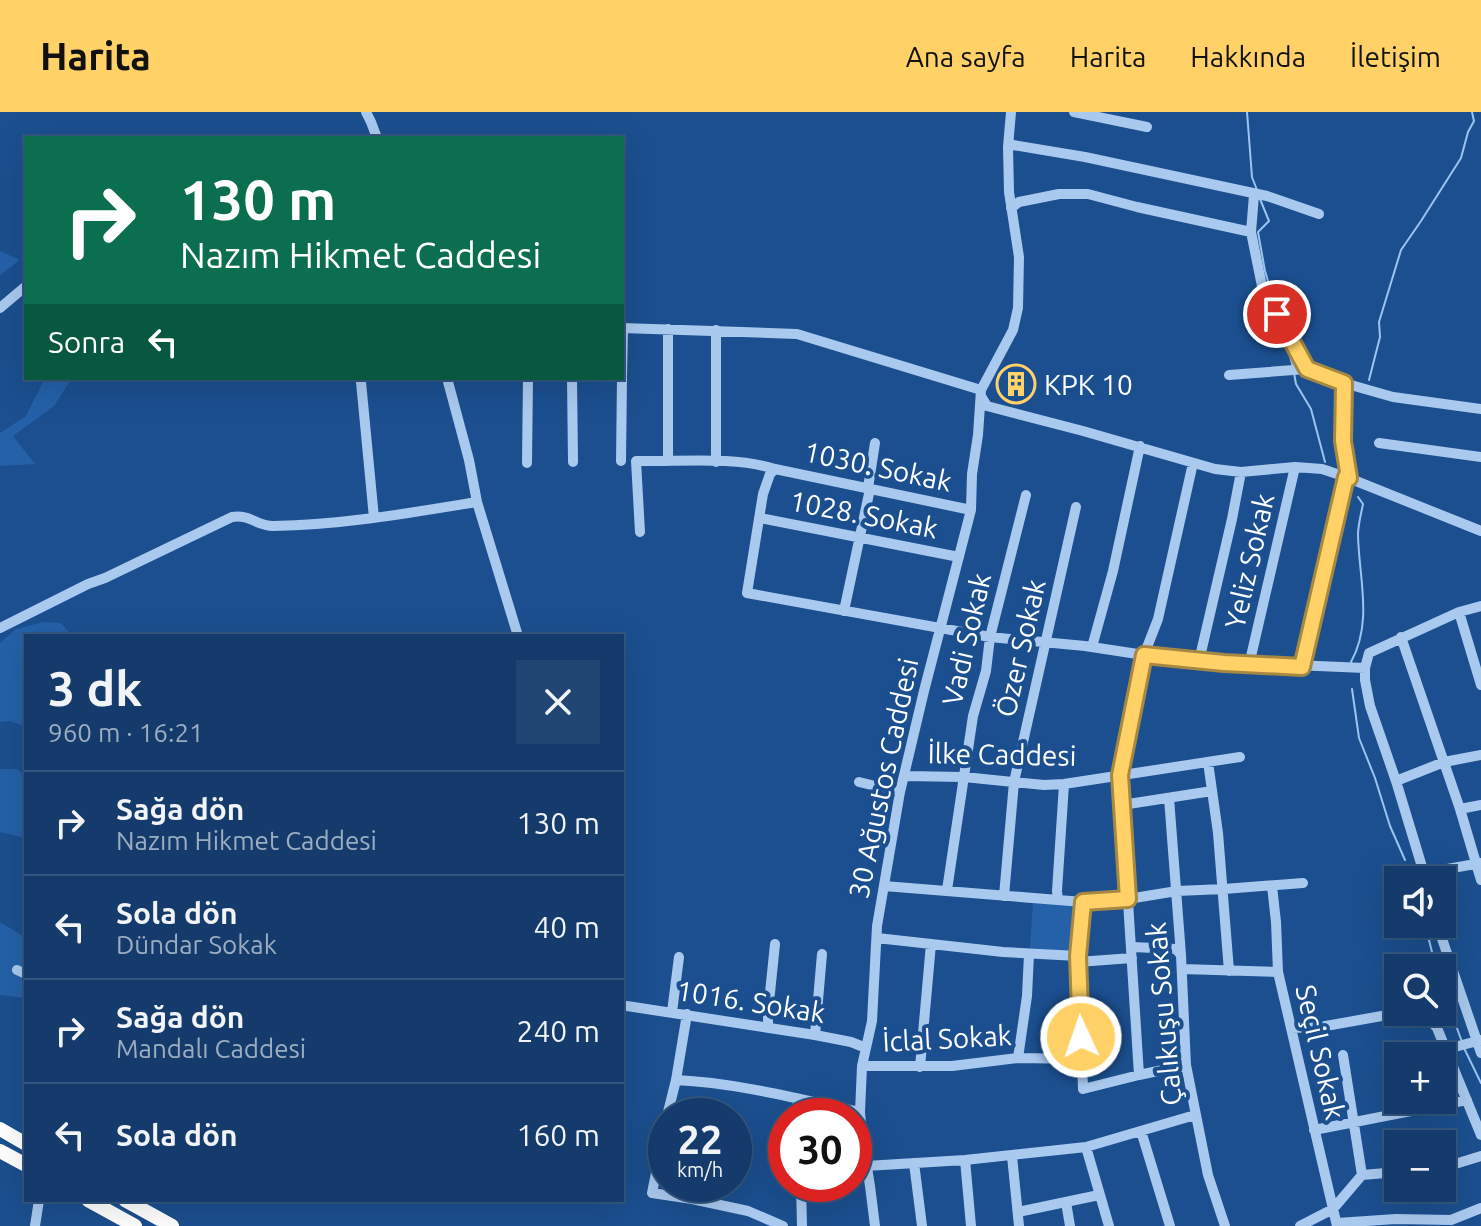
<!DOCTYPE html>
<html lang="tr">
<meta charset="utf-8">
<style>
body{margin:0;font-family:Ubuntu,sans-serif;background:#214673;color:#f1f3f6;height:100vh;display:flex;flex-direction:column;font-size:30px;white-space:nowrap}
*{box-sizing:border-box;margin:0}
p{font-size:26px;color:#9dadc1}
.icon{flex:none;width:44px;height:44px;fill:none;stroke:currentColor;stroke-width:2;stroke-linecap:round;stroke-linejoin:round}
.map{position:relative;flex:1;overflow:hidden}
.side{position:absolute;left:24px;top:522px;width:600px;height:568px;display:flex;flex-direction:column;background:#143b6b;border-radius:0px;box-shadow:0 8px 32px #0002,0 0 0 2px #33557e}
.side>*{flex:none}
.top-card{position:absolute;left:24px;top:24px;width:600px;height:244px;border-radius:0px;box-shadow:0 8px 32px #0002,0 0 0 2px #33557e;background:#0b6e4f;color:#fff;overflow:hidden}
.controls{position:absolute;left:1384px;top:754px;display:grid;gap:16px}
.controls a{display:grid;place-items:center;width:72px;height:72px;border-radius:0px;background:#143b6b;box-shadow:0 8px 32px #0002,0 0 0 2px #33557e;font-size:40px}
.speed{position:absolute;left:648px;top:986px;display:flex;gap:16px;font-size:40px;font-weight:700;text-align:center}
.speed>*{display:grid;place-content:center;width:104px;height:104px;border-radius:50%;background:#143b6b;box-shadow:0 8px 32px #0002,0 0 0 2px #33557e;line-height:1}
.speed small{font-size:20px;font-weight:400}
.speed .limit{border:12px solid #d22;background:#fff;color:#111}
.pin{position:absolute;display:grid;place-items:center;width:68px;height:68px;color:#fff;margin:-34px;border:4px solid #fff;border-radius:50%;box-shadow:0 2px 8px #0007}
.me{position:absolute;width:88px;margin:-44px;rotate:357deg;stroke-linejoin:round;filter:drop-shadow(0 0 6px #0008)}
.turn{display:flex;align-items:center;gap:28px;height:168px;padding:0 24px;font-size:36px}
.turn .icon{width:104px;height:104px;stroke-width:2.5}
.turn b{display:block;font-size:56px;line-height:68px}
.then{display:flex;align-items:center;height:76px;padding:0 24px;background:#0003;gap:16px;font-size:30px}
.round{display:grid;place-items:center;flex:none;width:84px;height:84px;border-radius:0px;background:#214673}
.headline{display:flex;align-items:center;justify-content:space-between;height:136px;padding:0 24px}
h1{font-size:48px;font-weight:700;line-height:60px}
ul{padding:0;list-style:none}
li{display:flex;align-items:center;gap:24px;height:104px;padding:0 24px;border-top:2px solid #33557e}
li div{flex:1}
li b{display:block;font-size:30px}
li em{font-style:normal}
header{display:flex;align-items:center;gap:48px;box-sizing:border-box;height:112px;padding:0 40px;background:#ffd166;color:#111}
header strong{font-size:38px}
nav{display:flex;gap:44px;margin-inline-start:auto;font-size:28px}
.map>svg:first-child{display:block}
.green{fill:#2461a8}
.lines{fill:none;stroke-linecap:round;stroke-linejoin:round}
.stream{stroke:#9cc4f0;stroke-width:2}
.minor{stroke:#a9c9ee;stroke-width:10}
.highway{stroke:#fff;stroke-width:14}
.route-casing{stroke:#a68842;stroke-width:20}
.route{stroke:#ffd166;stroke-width:14}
.labels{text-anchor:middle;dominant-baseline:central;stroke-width:8;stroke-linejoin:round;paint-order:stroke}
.poi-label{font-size:28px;fill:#fff;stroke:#1b4f8f;text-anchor:start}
.street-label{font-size:28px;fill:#fff;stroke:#1b4f8f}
</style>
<header>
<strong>Harita</strong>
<nav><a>Ana sayfa</a><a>Harita</a><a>Hakkında</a><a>İletişim</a></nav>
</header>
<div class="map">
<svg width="1481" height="1114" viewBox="0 0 1481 1114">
<rect width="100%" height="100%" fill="#1b4f8f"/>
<path class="green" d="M0,139L20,148L0,163Z
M45,266H72L54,294L13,324L35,352L0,354V321L26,304Z
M43,510L61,511L68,519L67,524H26V615L10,609L0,610V531L16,517Z
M0,657H18L26,666V726L0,720Z
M1033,790L1079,793L1075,840L1030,836Z
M0,810L26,826V886L0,883Z"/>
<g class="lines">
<path class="stream" d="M1247,0L1252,65L1257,78
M1260,87L1269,109L1258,120L1265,159L1272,182
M1285,226L1293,255
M1294,261L1296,272L1311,297L1325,350
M1369,268L1380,225L1379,210L1401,138L1421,109L1461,46L1468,20L1474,9L1472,0
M1351,550C1373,510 1359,467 1358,423C1358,413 1361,402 1363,392L1358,385
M1352,577L1359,626L1375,666L1390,714L1405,748
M1425,812L1436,856
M1442,875L1462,930
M1464,936L1481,971"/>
<path class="minor" d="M366,0L371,10L377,26
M1074,0L1147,15
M1008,35L1013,33L1085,45L1267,84L1319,102
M1254,83L1251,120L1262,174L1307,257L1344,271L1393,285L1481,297
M1011,96L1019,90L1059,82H1088L1137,95L1251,120
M0,196L26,174
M622,216L797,222L981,278
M1229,263L1307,257
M622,264L623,216
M447,266L469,348L477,390L518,524
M572,266L573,350
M361,270L374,406
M1344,271L1343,329L1349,366
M981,284L987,294L1083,319L1215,357L1241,360L1295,355L1322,357L1346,365L1481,419
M1379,331L1481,345
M621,349L622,266
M668,349V217
M716,350V218
M527,351L528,266
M775,357L770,362L763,382L747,481L990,525L1085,534L1144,543L1199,549L1365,556
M868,376L875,331
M760,406L959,445
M640,420L636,349C679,350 734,344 775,357L971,398
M844,499L870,377
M1459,500L1481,573
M0,516L88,472L105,466L232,405C250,402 257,414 273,414C341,413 410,401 477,390
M1401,525L1460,697L1481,768
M1092,535L1113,459L1140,334
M1199,549L1232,407L1241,360
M1249,553L1295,355
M1302,555L1346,365
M1208,650L1218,721L1229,859
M905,664L964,665L1044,673L1064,672L1240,645
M1396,669L1444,650L1481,643
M859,670L900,680
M1169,686L1181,843L1186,953L1208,1063L1225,1114
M1122,693L1212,679
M1460,697L1481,693
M1425,761L1481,751
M1426,768L1396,669L1370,594L1365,568V556L1369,541L1459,500L1481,494
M884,774L1083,790L1128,787L1177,779L1224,777L1303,771
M1272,774L1276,810L1278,860L1337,1114
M947,778L973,604L986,559L990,525L1026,383
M1004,784L1014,670L1076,395
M1058,788L1057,779L1064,672
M1083,790L1078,844L1083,977L1139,963L1186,953
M1437,812L1481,941
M877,826L1003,840L1078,844
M1132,835L1176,837L1181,843
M1078,850L1132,846
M1182,857L1278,860
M17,858L26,862
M627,894L815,923L851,930L866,936
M672,900L679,845
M1423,900L1437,916L1481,1023
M768,916V900L775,832
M1291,916L1320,915L1404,900
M815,923L822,842
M1447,937L1481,928
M1343,943L1362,1063
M1018,946L1027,884L1029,842
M862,954H952L1018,946L1082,947
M920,955L931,832
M1139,963L1120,663L1144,543L1158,507L1193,351
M676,968C738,971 799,987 860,1000
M797,987L799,1004
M667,1004L676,968L687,902
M666,1011L652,1081L692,1087L748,1099L783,1114
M1314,1018L1467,988
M1141,1019L1170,1114
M1086,1035L1109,1114
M1012,1044L1019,1114
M965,1048L971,1114
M914,1051L922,1114
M866,1054L965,1048L1086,1035L1195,1003
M1442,1056L1481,1044
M801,1072L802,1114
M1066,1090L1070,1114
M1018,1100L1099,1083
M1337,1111L1396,1107L1451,1108L1481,1096
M35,1114L39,1088
M875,1114L870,1074L862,1024L860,1000L862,954L872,909L877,814L900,680L924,579L971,398L972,362L978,323L981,278L1013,218L1018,196L1019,145L1009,80L1008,35L1011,0
M1300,1114L1333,1097L1362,1063L1398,1060"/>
<path class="highway" d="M0,1017L26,1032
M0,1039L26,1053
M88,1088L135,1114
M125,1088L172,1114"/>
</g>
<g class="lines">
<g class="route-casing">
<path id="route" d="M1081,925L1078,844L1083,790L1128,787L1120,663L1144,543L1224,551L1302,555L1346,365L1349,366L1343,329L1344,271L1307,257L1277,202"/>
</g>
<use href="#route" class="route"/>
</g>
<defs>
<g id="building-ring" transform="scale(2)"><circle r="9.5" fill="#1b4f8f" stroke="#ffd166" stroke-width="1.5"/><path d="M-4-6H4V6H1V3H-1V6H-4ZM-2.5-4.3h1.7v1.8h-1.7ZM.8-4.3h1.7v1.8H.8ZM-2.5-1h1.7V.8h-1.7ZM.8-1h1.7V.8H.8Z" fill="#ffd166"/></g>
</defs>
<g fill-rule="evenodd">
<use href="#building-ring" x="1016" y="272"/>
</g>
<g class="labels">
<g class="poi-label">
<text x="1044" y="272">KPK 10</text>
</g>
<g class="street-label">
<text transform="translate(878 354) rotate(12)">1030. Sokak</text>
<text transform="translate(864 402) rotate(11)">1028. Sokak</text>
<text transform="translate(1249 449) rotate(-77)">Yeliz Sokak</text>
<text transform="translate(966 527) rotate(-77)">Vadi Sokak</text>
<text transform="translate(1020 536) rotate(-77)">Özer Sokak</text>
<text transform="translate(1002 642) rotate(1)">İlke Caddesi</text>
<text transform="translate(883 666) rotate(-78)">30 Ağustos Caddesi</text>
<text transform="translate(751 889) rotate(9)">1016. Sokak</text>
<text transform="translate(1163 902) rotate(-95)">Çalıkuşu Sokak</text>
<text transform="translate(947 926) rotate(-3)">İclal Sokak</text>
<text transform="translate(1321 940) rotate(77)">Seçil Sokak</text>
</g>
</g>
</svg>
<div class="controls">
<a><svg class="icon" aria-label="sound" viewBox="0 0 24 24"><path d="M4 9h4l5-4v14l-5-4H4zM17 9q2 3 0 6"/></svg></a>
<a><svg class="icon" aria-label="search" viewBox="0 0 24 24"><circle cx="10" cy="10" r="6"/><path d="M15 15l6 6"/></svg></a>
<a>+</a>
<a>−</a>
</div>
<div class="speed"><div>22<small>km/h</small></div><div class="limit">30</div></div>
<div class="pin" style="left:1277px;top:202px;background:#d93025"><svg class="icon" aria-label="arrive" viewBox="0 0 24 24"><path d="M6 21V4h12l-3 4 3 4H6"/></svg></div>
<svg class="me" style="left:1081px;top:925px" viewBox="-20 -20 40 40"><circle r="17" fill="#ffd166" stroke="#fff" stroke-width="3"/><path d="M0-11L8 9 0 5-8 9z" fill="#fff"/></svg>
<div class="top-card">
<div class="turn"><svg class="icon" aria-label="right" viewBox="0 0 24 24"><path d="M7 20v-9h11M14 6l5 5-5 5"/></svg><div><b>130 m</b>Nazım Hikmet Caddesi</div></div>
<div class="then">Sonra<svg class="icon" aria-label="left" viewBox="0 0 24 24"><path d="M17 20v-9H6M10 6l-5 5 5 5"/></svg></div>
</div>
<section class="side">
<div class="headline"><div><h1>3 dk</h1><p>960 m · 16:21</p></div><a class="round"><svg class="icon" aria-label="close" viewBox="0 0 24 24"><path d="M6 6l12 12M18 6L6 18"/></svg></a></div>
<ul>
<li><svg class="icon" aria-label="right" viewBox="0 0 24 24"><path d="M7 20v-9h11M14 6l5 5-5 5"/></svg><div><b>Sağa dön</b><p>Nazım Hikmet Caddesi</p></div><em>130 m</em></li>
<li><svg class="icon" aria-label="left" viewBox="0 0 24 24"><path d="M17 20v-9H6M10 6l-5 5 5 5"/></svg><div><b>Sola dön</b><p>Dündar Sokak</p></div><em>40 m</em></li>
<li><svg class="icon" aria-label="right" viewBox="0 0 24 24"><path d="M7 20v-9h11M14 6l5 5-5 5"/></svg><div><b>Sağa dön</b><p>Mandalı Caddesi</p></div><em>240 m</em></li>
<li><svg class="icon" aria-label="left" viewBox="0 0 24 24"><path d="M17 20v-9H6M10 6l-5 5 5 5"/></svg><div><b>Sola dön</b></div><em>160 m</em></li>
</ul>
</section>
</div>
